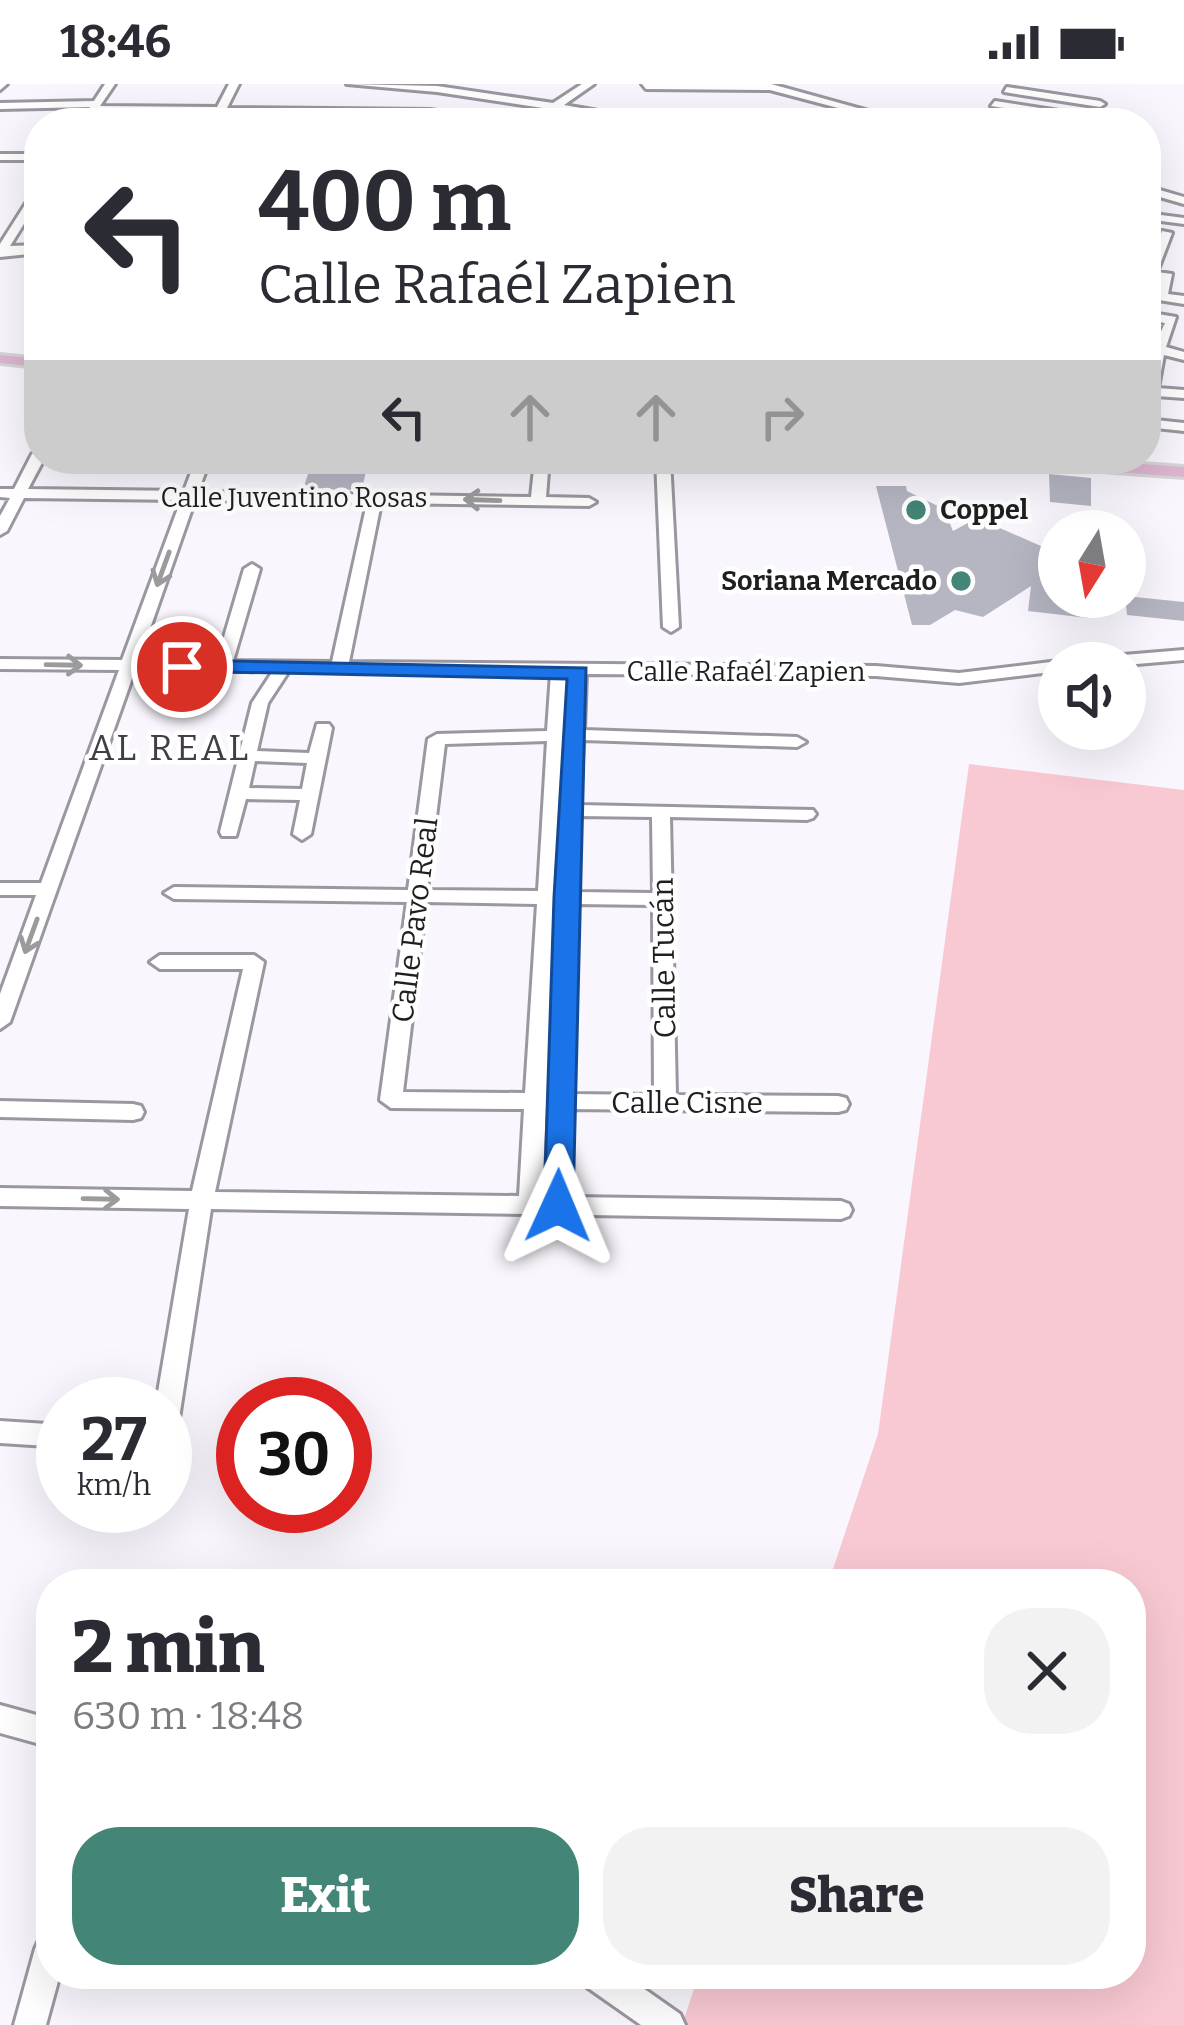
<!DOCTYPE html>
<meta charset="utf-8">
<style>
body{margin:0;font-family:Bitter,serif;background:#f2f2f3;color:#2b2b33;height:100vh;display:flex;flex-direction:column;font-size:45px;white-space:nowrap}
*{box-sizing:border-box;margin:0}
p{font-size:39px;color:#7c7c81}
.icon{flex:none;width:66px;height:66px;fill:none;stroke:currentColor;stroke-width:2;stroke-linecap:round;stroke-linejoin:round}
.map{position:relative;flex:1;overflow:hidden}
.side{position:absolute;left:36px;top:1485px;width:1110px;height:420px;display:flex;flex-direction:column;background:#fff;border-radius:48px;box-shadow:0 12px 48px #0002}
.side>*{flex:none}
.guide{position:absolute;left:24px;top:24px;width:1137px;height:366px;border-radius:48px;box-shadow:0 12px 48px #0002;background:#fff;color:#2b2b33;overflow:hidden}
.needle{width:78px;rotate:191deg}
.fabs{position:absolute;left:1038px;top:426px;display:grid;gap:24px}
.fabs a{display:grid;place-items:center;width:108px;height:108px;border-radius:50%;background:#fff;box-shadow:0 12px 48px #0002;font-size:60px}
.speed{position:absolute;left:36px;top:1293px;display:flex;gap:24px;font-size:60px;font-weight:700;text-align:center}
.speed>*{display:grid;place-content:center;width:156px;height:156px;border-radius:50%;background:#fff;box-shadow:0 12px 48px #0002;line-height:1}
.speed small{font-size:30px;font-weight:400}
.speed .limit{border:18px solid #d22;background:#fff;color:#111}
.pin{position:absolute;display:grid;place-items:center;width:102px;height:102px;color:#fff;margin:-51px;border:6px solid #fff;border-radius:50%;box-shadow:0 3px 12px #0007}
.me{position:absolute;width:132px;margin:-66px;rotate:1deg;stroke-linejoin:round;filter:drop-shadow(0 0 9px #0008)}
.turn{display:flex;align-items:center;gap:42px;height:252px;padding:0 36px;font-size:54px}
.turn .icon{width:156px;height:156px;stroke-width:2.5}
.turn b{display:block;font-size:84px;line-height:102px}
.lanes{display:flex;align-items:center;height:114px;padding:0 36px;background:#0003;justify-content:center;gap:60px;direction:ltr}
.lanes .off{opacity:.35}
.round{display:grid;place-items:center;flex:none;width:126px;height:126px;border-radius:48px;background:#f2f2f3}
.overview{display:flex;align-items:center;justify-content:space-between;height:204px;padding:0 36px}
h1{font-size:72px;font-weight:800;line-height:90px}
.primary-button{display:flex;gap:24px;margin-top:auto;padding:24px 36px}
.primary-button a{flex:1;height:138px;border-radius:48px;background:#438576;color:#fff;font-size:48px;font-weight:800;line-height:138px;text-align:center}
.primary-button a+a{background:#f2f2f3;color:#2b2b33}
.status{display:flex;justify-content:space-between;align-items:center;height:84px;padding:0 60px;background:#fff;direction:ltr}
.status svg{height:33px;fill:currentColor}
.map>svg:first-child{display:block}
.green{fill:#f9c9d3}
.building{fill:#b6b6c3}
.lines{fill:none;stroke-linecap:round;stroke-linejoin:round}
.minor-casing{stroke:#9c96a1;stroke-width:6}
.major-casing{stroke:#d7d6d7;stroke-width:6}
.minor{fill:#fff;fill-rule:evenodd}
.major{fill:#ddb5d1;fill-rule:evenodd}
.oneway{stroke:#9b9a9c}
.route{fill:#1a73e8;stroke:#114b97;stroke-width:3}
.poi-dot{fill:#438576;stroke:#fff;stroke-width:4.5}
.labels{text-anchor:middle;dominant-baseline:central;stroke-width:9;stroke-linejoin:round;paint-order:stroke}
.far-street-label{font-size:27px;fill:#211e22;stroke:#fff}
.far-poi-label{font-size:27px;font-weight:bold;fill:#211e22;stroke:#fff;text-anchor:start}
.street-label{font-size:30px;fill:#211e22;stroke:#fff}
.quarter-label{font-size:36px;letter-spacing:3px;fill:#423d46;stroke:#fff}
</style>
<div class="status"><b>18:46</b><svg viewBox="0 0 49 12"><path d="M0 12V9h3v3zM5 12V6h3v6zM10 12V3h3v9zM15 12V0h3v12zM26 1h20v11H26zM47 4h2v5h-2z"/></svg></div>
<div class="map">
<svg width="1184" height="1941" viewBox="0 0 1184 1941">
<rect width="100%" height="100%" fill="#faf6fd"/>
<path class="green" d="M969,680L1184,706V1941H682L699,1890H1131V1500H828L878,1350Z"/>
<path class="building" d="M313,375H415L412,388L366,387L362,406L303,405Z
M1049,390L1091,394V422L1050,418Z
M876,402H906L907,407L944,425L953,447L977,434L1059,470V513H1089L1088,534L1028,527L1031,502L983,533L955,526L930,541H912Z
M1125,512L1184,518V537L1127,531Z"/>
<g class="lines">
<g class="minor-casing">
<path id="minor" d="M0,0H7L0,6Z
M105,0H115L100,22L217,23L229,0H239L227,24L430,26L526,39L430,32L223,30L218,39H210L213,29L96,28L89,39H79L90,23L0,25V19L94,17Z
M347,0L437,2L553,19L582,0H594L564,21L655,37L643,39L437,8Z
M642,0H771L912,39H895L770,6L646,5Z
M1007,3L1100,17L1105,20L1100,23L1004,8Z
M995,17L1098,33L1103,36L1098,39L991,22Z
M0,70H39V76H0Z
M1146,102L1184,113V120L1146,109Z
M39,104V116L10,162L39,161V169L0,173V160L35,105Z
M1146,129L1184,134V140L1146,135Z
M1162,147L1172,149L1157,188L1172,190L1168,210L1184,212V220L1146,214V206L1156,208L1161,196L1146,194Z
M1146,228L1176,233L1166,263L1184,268V276L1164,271L1158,304L1184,306V314L1156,312L1153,330L1146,334V297L1152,267L1146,266V258L1155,260L1165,239L1146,236Z
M1146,335L1184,339V347L1146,343Z
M39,366V375H44L28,405L184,407L196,375H210L198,408L531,413L535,375H549L546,413L589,414L596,418L589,422L381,419L349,578L876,582L959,589L1059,577L1065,578L1059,579V587L959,599L876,592L586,590L584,646L797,653L806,658L797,663L583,656L580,721L813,726L816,730L813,734L807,736L670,733L676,1011L838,1012L846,1014L849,1020L846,1026L838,1028L571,1025L570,1113L841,1117L849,1120L852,1126L849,1132L841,1135L211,1125L178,1341L174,1349L165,1352V1320H156L189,1125L0,1122V1104L192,1107L243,885H160L150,878L160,871H254L264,878L215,1108L519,1112L524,1025L391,1024L380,1016L407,818L174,815L164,809L174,803L408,806L428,655L437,650L547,647L551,589L289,587L268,619L257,667L309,669L317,640H329L332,644L311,750L302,756L293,750L300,716L246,715L236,752H222L220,748L252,619L273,587L135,586L10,938L0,945V910L36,811H0V799H41L119,586L0,585V575L122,576L181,416L24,414L7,447L0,451V432L10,414L0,413V405H14L32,370ZM195,416L367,419L332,578L233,577L260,485L252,480L244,485L217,577L139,576ZM567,589L570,590L564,646ZM566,656L557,807L564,657ZM547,657L538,807L427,806L445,660ZM255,677L307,679L302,705L249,704ZM579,732L652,733L653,809L576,808ZM426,818L537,820L525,1009L403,1008ZM556,820L550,1010H547ZM575,820L653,821L654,1011L572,1010ZM546,1025H550L547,1113H542Z
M656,375H670L679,543L671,548L663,543Z
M1184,566V576L1125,581L1079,579L1087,574Z
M0,1017L133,1020L141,1022L144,1028L141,1034L133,1036L0,1033Z
M0,1337L63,1341V1363L0,1359Z
M0,1621L51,1635V1663L0,1649Z
M51,1849V1890H60L46,1941H14L35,1865L40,1854Z
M579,1890H623L680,1930L685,1941H641L584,1901Z"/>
</g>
<g class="major-casing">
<path id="major" d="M0,271L39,275V283L0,279Z
M998,375H1073L1184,383V393L1006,380Z"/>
</g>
<use href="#minor" class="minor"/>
<use href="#major" class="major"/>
</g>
<defs><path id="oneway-shaft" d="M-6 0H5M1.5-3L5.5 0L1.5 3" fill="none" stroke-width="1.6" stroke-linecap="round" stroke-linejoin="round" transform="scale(3)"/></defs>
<g class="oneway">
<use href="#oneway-shaft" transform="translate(482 416) rotate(-178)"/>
<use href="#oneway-shaft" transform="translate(163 485) rotate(110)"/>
<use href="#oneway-shaft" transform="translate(64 581) rotate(1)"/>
<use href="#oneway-shaft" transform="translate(31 852) rotate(110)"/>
<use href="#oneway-shaft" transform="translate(101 1115) rotate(1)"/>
</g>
<path class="route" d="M182,576L586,584L573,1122L569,1130H548L544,1122L554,813L567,595L175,587V578Z"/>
<g class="poi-dot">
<circle cx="916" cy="426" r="12"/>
<circle cx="961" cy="497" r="12"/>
</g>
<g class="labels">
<g class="far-street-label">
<text x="294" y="414">Calle Juventino Rosas</text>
<text x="746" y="588">Calle Rafaél Zapien</text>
</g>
<g class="far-poi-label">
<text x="940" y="426">Coppel</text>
<text x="937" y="497" text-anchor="end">Soriana Mercado</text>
</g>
<g class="street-label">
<text transform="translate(415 836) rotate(-83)">Calle Pavo Real</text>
<text transform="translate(664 874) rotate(-91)">Calle Tucán</text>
<text x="687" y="1019">Calle Cisne</text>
</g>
<g class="quarter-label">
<text x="170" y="664">AL REAL</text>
</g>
</g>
</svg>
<div class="fabs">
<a><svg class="needle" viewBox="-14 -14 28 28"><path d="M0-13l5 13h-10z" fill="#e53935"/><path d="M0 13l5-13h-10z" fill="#7c7c81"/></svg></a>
<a><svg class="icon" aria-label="sound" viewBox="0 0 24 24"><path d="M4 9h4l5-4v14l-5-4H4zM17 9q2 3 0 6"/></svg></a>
</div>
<div class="speed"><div>27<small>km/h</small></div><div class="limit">30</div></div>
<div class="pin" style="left:182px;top:583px;background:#d93025"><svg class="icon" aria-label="arrive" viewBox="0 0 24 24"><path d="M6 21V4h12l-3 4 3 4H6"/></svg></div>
<svg class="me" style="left:558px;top:1122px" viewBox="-20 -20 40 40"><path d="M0-17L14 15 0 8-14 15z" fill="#1a73e8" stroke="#fff" stroke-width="4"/></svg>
<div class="guide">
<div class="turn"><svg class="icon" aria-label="left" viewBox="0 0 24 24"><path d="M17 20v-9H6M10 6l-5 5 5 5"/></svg><div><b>400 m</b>Calle Rafaél Zapien</div></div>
<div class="lanes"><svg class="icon" aria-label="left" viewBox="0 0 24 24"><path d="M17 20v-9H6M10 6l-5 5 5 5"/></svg><svg class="icon off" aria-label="ahead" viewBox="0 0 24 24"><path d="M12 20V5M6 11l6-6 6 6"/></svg><svg class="icon off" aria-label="ahead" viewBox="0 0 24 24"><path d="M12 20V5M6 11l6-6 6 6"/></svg><svg class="icon off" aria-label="right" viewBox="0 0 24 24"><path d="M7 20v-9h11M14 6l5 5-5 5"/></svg></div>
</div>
<section class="side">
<div class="overview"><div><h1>2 min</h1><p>630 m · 18:48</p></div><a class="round"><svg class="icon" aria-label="close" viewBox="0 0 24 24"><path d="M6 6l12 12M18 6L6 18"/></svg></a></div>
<div class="primary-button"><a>Exit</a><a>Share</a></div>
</section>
</div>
